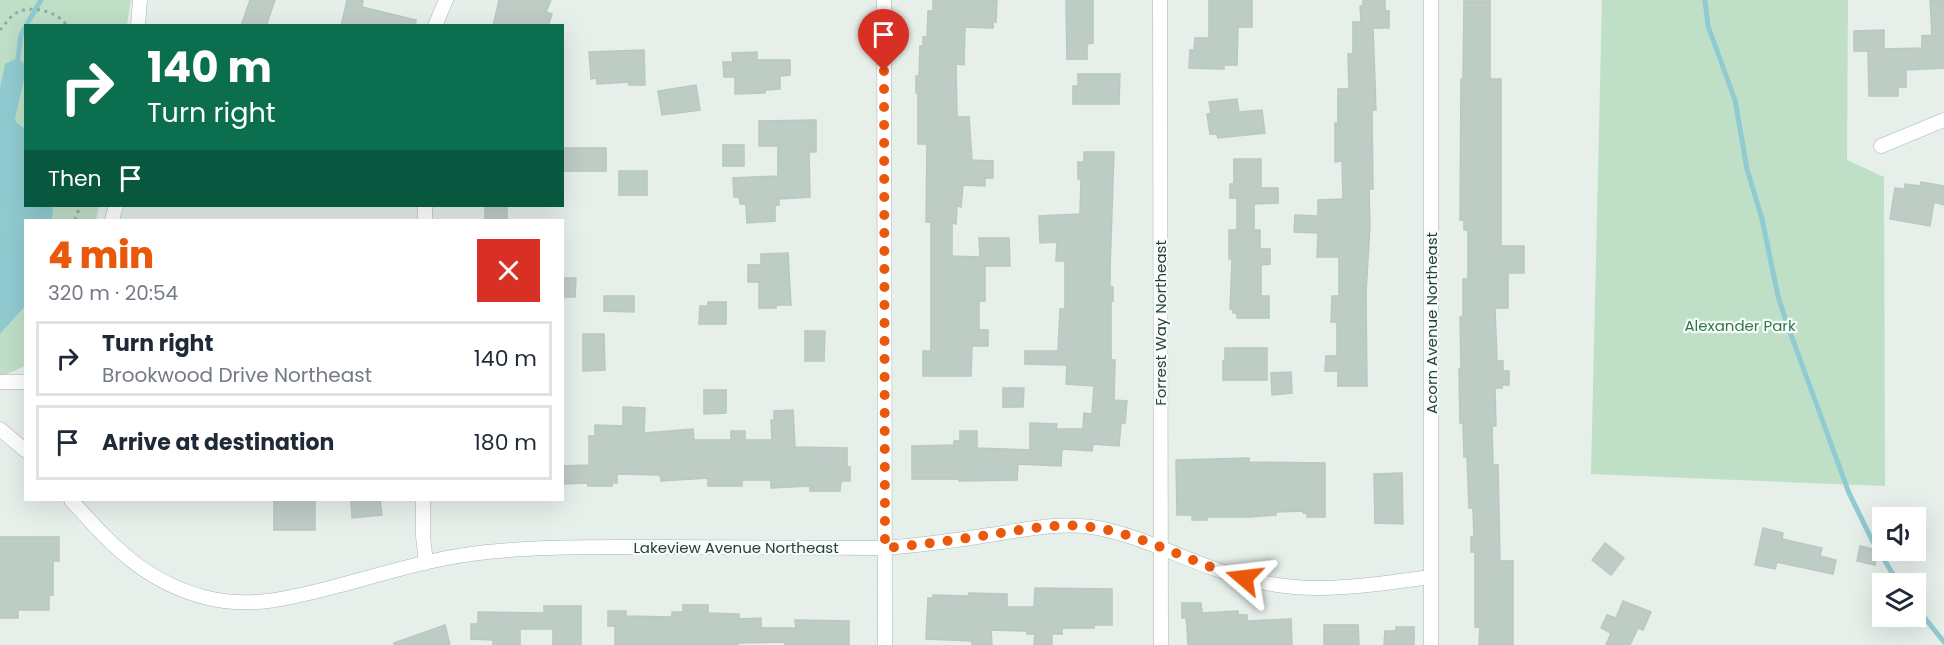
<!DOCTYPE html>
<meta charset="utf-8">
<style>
body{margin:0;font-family:Poppins,sans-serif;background:#f2f2f3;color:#1f2937;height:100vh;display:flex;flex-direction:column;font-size:22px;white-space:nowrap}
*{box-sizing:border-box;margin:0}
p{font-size:20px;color:#747a83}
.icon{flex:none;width:33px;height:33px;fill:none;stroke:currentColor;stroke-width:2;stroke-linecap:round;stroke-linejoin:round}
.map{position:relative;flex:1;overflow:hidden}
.sheet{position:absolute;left:24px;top:219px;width:540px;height:282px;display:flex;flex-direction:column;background:#fff;border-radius:0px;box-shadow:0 6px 24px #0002}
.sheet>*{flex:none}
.guide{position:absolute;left:24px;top:24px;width:540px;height:183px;border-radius:0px;box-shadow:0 6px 24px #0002;background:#0b6e4f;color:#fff;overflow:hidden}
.buttons{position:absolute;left:1872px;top:507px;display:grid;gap:12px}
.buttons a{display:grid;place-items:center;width:54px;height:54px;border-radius:0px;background:#fff;box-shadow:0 6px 24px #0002;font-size:30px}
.pin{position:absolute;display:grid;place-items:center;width:51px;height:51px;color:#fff;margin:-62px -26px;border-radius:50% 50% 50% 0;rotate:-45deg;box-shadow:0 0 6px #0007}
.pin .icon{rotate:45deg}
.me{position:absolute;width:66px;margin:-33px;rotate:287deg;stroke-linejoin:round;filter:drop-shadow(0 0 4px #0008)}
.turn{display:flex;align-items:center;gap:21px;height:126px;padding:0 24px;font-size:27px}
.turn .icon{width:78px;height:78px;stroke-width:2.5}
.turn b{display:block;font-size:42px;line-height:51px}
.then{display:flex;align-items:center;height:57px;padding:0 24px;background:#0003;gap:12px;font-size:22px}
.round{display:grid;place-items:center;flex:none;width:63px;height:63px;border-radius:0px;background:#f2f2f3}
.overview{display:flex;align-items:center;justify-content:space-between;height:102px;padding:0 24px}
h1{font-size:36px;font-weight:800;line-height:45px;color:#ea580c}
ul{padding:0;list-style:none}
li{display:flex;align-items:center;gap:18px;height:75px;margin:0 12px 9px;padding:0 12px;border:3px solid #e0e1e3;border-radius:0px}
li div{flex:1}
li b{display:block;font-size:22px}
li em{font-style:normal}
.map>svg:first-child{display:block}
.green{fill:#c0dfc7}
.water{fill:#90cbd1}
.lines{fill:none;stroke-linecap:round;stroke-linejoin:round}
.stream{stroke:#90cbd1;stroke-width:5}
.building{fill:#beccc6;stroke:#b9c8c1;stroke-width:1.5}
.street-casing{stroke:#a8b7b1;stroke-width:15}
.path{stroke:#88b1a2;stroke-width:3;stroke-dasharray:3 4.5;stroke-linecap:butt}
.street{stroke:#fff;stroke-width:14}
.route{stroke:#ea580c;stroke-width:10;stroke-dasharray:0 18}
.labels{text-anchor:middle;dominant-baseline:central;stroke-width:4.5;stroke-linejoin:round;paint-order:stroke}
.street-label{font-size:15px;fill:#254138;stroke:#f7fbf9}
.park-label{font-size:15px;fill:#307748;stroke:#f7fbf9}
</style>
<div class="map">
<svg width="1944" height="645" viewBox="0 0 1944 645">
<rect width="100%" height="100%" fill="#e6efea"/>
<path class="green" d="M0,0H131L127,25L26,26V206H99L96,220H26L25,366L0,377Z
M1602,0H1848L1847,160L1884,177L1885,486L1591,474Z"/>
<path class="water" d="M18,58L24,64L25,75L15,118L17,123L25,129L26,206H53L52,220H26L25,306L0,334V88L5,64Z"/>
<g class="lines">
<path class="stream" d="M1705,0L1708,26L1735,100L1747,169L1762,219L1778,296L1786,321L1849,493L1872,540L1899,584
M26,26L41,0
M18,58L21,35L26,26
M1916,607L1944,642"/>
</g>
<path class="building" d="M250,0H275L266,26H241Z
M347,0H363L362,7L416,20L415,26H341Z
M499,0H551L546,12L552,14L548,26H493Z
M933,0H997L996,22H993V28L965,27L964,65L956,64L957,117H969L972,160L993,161V178H985V186L963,185L961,207L957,206L956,224L952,223V256L980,257L979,238H1009L1010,266H985V301H979V330H988V346H972L971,376H923V351H931V222H926L927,144H918V93H916V76H919L920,46H923V37H927L928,11H933Z
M1066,0H1093V43L1087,44V59H1067Z
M1209,0H1252V27H1238L1237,65H1224V69L1189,68L1190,50H1194L1195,38H1209Z
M1363,0H1385V11H1389V28H1373L1376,110H1372L1373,189H1369L1370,226L1366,293L1367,386H1338V371H1325L1326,356H1337V322H1331L1332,296H1339V257H1317L1318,233L1294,232L1295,215L1318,216V200L1343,199L1342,161L1335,162V123H1338V89H1349L1348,54H1353V22H1361L1360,6H1363Z
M1930,0H1944V68L1906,70V87H1898V96H1869L1868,51H1854V31L1884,30V49L1922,48V36L1932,35Z
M1464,1H1490V79H1501V246H1524V273H1508V308H1495L1497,361H1503V371H1509V385H1502V388H1495L1496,426H1492L1493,465H1498L1500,561H1513V645H1479L1480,627H1475V552H1471V537H1474L1473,508H1469L1467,457H1464L1463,423H1460L1459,369H1461L1460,317H1463V279H1468V230H1464V220H1460L1461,79H1463Z
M644,50L645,85H629V82L597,84V78L591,79L589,52Z
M757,52V60H790V75L780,76V89L765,90V93L735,94V77H724L723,62H733L732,53Z
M1078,74H1120L1119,104H1073V86H1078Z
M696,85L700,110L662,115L658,91Z
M1237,99L1239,112L1262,110L1265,133L1218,138L1217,134H1210L1207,114L1211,113L1209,102Z
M816,120V152H809L810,197L779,199V205H775V221L747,223L746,204H740L739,197H734L733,178L778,176V146H759V121Z
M723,145H744V166H723Z
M562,148H606V171H562Z
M1084,152H1114L1110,270V287H1113V301L1111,302V360H1115L1114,400L1127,401L1125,423H1121L1119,446L1093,444L1092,451L1062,449L1061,466L1018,464L1017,480L959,481V479H912V446L954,445V441H960V431H977V448L1030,450V423L1057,424L1056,429H1083L1084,413L1092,414L1094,386L1066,384L1067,365L1025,364V351H1058L1060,309H1065V261H1056L1057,242L1040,243L1039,216L1080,214L1081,179H1078V162H1084Z
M1234,159H1261V188H1278V203L1254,204V230H1260V249H1270V264L1261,265V296H1269V318H1237V313H1233V309H1230L1232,259H1229V230H1237V198H1230V184H1234Z
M619,171H647V195H619Z
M1921,182L1944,186V205L1934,202L1930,226L1890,219L1895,188L1905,189V184L1920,186Z
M507,206V220H485V207Z
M788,253L791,305H776V308H759V282H748V265H761V254Z
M562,278H576L575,297H562Z
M604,296H634V312L604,311Z
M708,302H726V324H699L700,306H708Z
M805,331H825L824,361H805Z
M583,334H604L605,370L583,371Z
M1225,348H1267V380H1223V361H1225Z
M1291,372L1292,393L1272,395L1271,373Z
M1003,388H1024L1023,407H1003Z
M704,390H726V413L704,414Z
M623,407L645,408L644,433L693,429L694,440H731V431H745V440H772L771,420H774V411L793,410L795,447L847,448V467H850V481H841L840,491H810V486L771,488V480H742V486H708V478L661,481L660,475L617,474V483H612V486H588V483L562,484V466L589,465V436H595V425L623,426Z
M1249,458V462L1325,463V517H1307V513H1303V511L1276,512V515L1250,517H1207V520H1192V515H1177L1176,460Z
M1402,473L1403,524L1375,523L1374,474Z
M274,500H315V530H274Z
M351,500H380L382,515L352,518Z
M1763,528L1783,533L1782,539L1822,548L1820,556L1836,560L1833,574L1777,562L1775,569L1755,565Z
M0,537H59V561H53V595H49V610H18V618H0Z
M1605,543L1624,558L1611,575L1592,560Z
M1860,546L1878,550L1875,565L1857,561Z
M1035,588L1112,589V625H1094V628H1062V634H1052V645H1034L1035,634H1027V631L991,630L992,645H972V641L926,639L928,598H933V595L969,596V593L1007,594V607H1034Z
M1623,601L1651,612L1643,630L1638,628L1630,645H1606L1611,633L1601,628L1607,615L1616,618Z
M1182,603H1201L1202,613L1238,611V615H1247V621L1291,619L1292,645H1188L1187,626L1186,618H1182Z
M683,605H708V613L739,614V619L761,618V628H796L795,620L849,621V645H785V642L738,643V645H615V626H608V611H626V616L672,617V612H683Z
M544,606H581V645H553V629H520V645H493V640L471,639V624H478V612L544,613Z
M445,625L450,645H394V643Z
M1324,625H1358L1359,645H1324Z
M1396,627H1414V645H1384L1385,631H1396Z"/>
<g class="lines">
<g class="street-casing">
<path id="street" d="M884,0L885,645
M1160,0L1161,645
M138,26L140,0
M435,26L446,0
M1881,146L1944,120
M112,220L116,206
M425,220V206
M0,382H26
M0,429L26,451
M71,500C112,545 145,583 208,598C252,609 294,597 337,586C386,573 436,557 487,552C544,546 601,547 659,547C734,547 810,548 885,548C920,545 954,541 989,535C1023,530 1058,522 1092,527C1137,534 1178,557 1221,571C1297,598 1354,587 1431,577
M423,500V536L426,563
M1431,645V0"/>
</g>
<path class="path" d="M0,30C5,25 10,16 16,13C31,4 59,12 67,26
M75,220L80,206"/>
<use href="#street" class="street"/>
</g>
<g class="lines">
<path class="route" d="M884,71L885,548C917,545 949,541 981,536C1017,531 1054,522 1091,527C1143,534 1193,564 1244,578"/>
</g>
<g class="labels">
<g class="street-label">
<text transform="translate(1160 323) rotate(-90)">Forrest Way Northeast</text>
<text transform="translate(1431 323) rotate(-90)">Acorn Avenue Northeast</text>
<text x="736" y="547">Lakeview Avenue Northeast</text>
</g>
<g class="park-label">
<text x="1740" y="325">Alexander Park</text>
</g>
</g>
</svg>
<div class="buttons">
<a><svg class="icon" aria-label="sound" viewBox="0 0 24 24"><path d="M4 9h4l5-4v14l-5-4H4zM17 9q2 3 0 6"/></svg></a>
<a><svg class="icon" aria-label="layers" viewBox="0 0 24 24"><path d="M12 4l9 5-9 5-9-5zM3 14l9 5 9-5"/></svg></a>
</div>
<div class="pin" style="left:884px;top:71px;background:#d93025"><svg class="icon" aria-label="arrive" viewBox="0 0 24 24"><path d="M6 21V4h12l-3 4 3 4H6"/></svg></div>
<svg class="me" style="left:1244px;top:578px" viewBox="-20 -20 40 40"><path d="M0-17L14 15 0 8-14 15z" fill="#ea580c" stroke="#fff" stroke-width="4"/></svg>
<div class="guide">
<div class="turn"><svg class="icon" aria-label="right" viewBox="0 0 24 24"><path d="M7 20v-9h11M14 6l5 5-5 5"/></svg><div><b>140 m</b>Turn right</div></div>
<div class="then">Then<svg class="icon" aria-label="arrive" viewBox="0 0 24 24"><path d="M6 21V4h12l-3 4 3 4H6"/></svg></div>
</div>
<section class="sheet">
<div class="overview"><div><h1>4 min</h1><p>320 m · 20:54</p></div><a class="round" style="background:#d93025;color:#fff"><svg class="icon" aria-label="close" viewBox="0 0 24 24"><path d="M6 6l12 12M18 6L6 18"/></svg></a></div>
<ul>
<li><svg class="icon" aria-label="right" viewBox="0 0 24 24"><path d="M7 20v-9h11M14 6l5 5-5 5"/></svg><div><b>Turn right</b><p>Brookwood Drive Northeast</p></div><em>140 m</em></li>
<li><svg class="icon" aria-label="arrive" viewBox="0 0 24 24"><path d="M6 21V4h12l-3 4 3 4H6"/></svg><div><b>Arrive at destination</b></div><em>180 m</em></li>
</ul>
</section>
</div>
